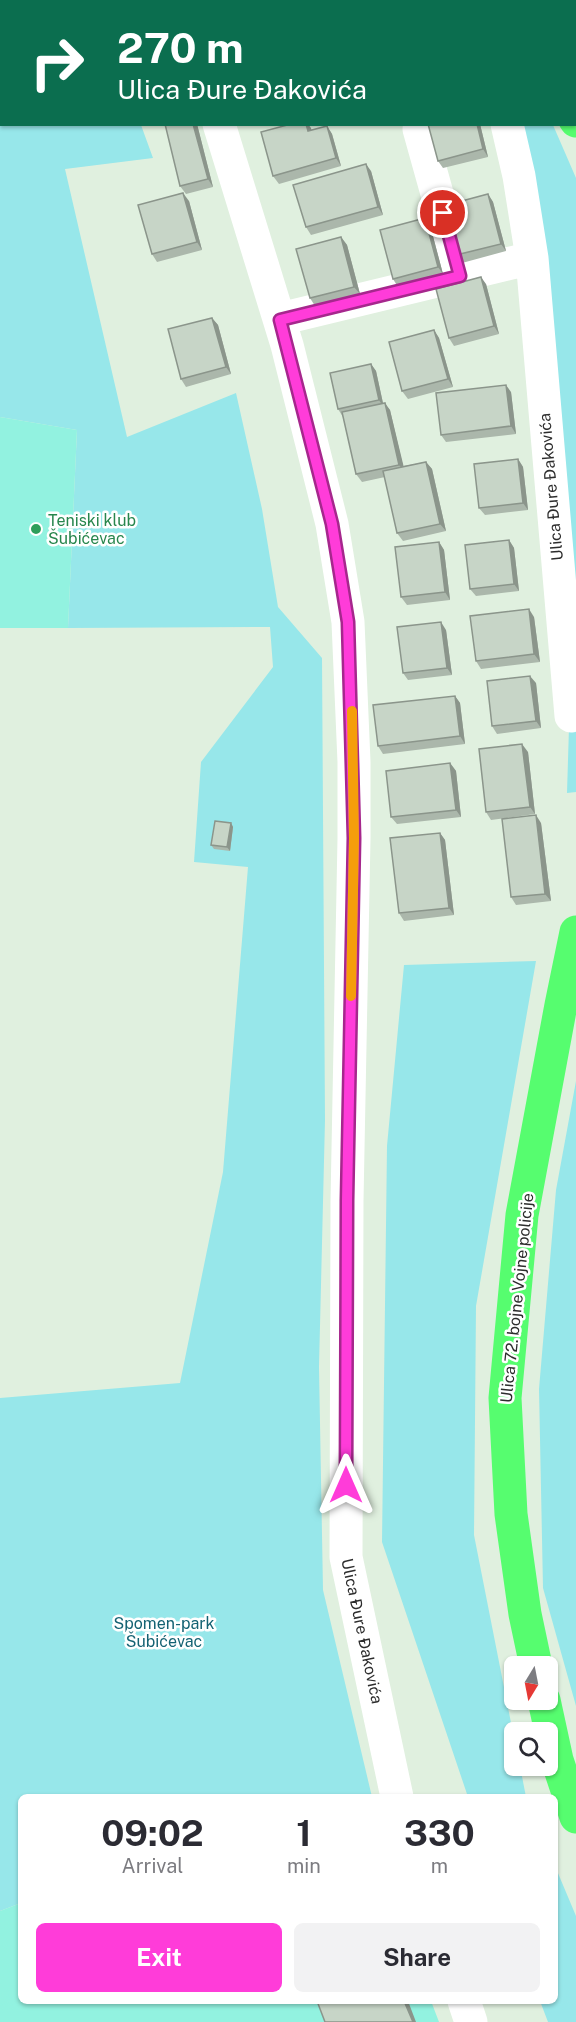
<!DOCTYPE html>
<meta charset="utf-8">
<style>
body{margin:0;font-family:"Public Sans",sans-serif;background:#f2f2f3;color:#2b2b33;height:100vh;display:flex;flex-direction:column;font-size:22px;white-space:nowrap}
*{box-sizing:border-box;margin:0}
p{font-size:20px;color:#7c7c81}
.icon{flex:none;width:33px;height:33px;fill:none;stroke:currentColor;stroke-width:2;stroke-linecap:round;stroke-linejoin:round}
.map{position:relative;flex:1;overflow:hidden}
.details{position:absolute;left:18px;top:1794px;width:540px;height:210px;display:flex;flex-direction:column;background:#fff;border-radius:9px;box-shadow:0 2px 4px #0004}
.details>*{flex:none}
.top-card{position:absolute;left:0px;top:0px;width:576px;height:126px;box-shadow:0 2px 4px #0004;background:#0b6e4f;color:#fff;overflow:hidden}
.needle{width:39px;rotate:190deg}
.controls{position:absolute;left:504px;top:1656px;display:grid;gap:12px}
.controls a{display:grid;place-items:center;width:54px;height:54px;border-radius:9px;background:#fff;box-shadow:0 2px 4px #0004;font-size:30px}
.pin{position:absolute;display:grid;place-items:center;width:51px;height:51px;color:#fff;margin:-26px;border:3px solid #fff;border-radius:50%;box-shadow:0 2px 6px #0007}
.me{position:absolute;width:66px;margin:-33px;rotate:0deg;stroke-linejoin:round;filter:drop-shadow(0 0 4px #0008)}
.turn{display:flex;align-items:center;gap:21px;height:126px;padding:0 18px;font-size:27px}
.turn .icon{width:78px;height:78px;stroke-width:2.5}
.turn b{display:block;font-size:42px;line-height:51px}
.eta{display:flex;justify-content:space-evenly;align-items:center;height:102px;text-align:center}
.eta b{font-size:36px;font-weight:700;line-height:42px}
.cta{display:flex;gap:12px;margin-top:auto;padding:12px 18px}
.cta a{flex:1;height:69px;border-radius:9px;background:#ff3cd9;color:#fff;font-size:24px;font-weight:700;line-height:69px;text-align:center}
.cta a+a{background:#f2f2f3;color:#2b2b33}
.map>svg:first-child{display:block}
.green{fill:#97e7ea}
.pitch{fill:#92f2e0}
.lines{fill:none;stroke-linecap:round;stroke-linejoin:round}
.minor{stroke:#fff;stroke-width:33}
.major{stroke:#56fd6f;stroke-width:33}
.wall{fill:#abb7ab}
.shaded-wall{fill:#8b958b}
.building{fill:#c7d5c7;stroke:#8b958b;stroke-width:1.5}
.route-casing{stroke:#a6278d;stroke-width:15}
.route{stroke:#ff3cd9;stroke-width:10}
.slow{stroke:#f59e0b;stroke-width:10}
.leisure-dot{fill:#2e9e5b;stroke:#fff;stroke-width:2}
.labels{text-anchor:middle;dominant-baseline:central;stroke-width:5;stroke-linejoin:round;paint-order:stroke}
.street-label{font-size:16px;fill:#2d2d2d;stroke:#fff}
.leisure-label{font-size:16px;fill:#27864d;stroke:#fff;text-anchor:start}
.park-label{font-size:16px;fill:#146273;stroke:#fff}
</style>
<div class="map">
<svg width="576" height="2022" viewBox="0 0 576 2022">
<rect width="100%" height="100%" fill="#e0f0df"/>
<path class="green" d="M0,0H134L131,2H2V124L141,125L153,158L65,169L127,437L236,393L262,509L278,607L322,658L325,1120L319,1367L323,1590L372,1797H21V1903L0,1911V1398L180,1383L223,1172L248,867L194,862L201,762L273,667L270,627L68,628L77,430L0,417Z
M516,125H553L576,178V792L567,793L571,661Z
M536,961L476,1306L474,1535L514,1738V1766H520L526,1797H468L382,1542L387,1146L404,965Z
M576,1081V1706L543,1588L539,1389L556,1190Z
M555,1866L576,1916V2022H548L540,2001H555Z"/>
<path class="pitch" d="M0,417L77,430L68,628H0Z
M21,1903V2001H431L439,2022H0V1911Z"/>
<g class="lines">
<path class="minor" d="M166,0L167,2
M219,124L287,345L332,524L348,622L354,762V838L347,1201L346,1557L397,1797
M507,124L519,176L532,258L571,716
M419,129L460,276
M280,319L532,258
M464,2001L471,2022"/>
<path class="major" d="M503,0L504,2
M574,118L576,121
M536,1666L525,1614L511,1514L505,1398L522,1215L561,1005L576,932
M544,1700L557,1760L576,1817"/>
</g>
<path class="wall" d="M197,124L213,187L186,194L180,186Z
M428,124H480L488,157L443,168L438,161Z
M327,126L332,134L341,166L279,184L273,176L311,128V131Z
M371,171L383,215L311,235L306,227Z
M488,194L493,202L506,251L462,263L456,255Z
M189,201L202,250L157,262L152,254Z
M430,225L443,274L398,287L393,279Z
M341,237L347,245L360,294L315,306L310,298Z
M486,284L499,334L454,346L449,338Z
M212,318L218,325L231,374L186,387L181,379Z
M434,330L439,338L453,387L408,399L402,391Z
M371,364L376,371L383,403L390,410L403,466L426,462L432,469L446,531L403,541L397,533L385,477L362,482L356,474L343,417L338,409Z
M511,392L516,434L446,442L441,435Z
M518,459L523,467L528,510L485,515L479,508Z
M509,540L514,548L519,591L476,596L470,589Z
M439,542L444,550L450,600L407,605L401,597Z
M534,617L540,662L481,669L476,661Z
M446,630L452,675L408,680L403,673Z
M536,683L541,728L497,734L492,726Z
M455,696L460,703L465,744L383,754L378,746Z
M528,752L535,814L491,820L486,812Z
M450,763L456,771L461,817L397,824L391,817Z
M231,823L233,827L230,851L214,849L211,845Z
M541,823L551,901L516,905L511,897Z
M440,833L445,840L454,915L404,921L399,913Z"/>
<path class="shaded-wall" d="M193,124H197L213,187L208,179Z
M306,124H308L311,128L314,139L308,131Z
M477,124H480L488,157L483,149Z
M327,126L332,134L341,166L336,158Z
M366,164L371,171L383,215L378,207Z
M183,193L189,201L202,250L197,242Z
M488,194L493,202L506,251L501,244Z
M425,218L430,225L443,274L438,267Z
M341,237L347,245L360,294L354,287Z
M481,277L486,284L499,334L494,326Z
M212,318L218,325L231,374L226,367Z
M434,330L439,338L453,387L448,379Z
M371,364L376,371L384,408L379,400Z
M506,385L511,392L516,434L511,426Z
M385,403L390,410L405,472L399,465Z
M518,459L523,467L528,510L523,503Z
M426,462L432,469L446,531L440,524Z
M509,540L514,548L519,591L514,584Z
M439,542L444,550L450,600L445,592Z
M529,609L534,617L540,662L534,654Z
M441,622L446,630L452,675L447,668Z
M530,676L536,683L541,728L536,721Z
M455,696L460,703L465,744L460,736Z
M522,744L528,752L535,814L530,807Z
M450,763L456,771L461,817L456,810Z
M536,815L541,823L551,901L545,894Z
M231,823L233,827L230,851L227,847Z
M440,833L445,840L454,915L449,908Z
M404,2001H408L416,2022H413Z"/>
<path class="building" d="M177,0H233V2H178Z
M280,0H328V2H280Z
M366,0H414V2H367Z
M165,124H193L208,179L180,186Z
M291,124H306L308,131L327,126L336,158L273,176L261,132Z
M428,124H477L483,149L438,161Z
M366,164L378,207L306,227L293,185Z
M183,193L197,242L152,254L138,205Z
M488,194L501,244L456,255L443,206Z
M425,218L438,267L393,279L380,230Z
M341,237L354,287L310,298L296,249Z
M481,277L494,326L449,338L436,289Z
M212,318L226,367L181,379L168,329Z
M434,330L448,379L402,391L389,342Z
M371,364L379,400L338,409L330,373Z
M506,385L511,426L441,435L436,393Z
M385,403L399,465L356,474L342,412Z
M518,459L523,503L479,508L474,464Z
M426,462L440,524L397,533L383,471Z
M509,540L514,584L470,589L465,545Z
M439,542L445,592L401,597L395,547Z
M529,609L534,654L476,661L470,616Z
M441,622L447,668L403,673L397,627Z
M530,676L536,721L492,726L487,681Z
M455,696L460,736L378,746L373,705Z
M522,744L530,807L486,812L479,749Z
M450,763L456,810L391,817L386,771Z
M536,815L545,894L511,897L502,819Z
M215,821L231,823L227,847L211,845Z
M440,833L449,908L399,913L390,838Z
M317,2001H404L413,2022H325Z"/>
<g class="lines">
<g class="route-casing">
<path id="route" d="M346,1485L347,1201L354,838L348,622L332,524L280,320L460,276L443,213"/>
</g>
<use href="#route" class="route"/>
<path class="slow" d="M351,996L354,838L352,711"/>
</g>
<circle class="leisure-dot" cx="36" cy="529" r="6"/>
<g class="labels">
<g class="street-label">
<text transform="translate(551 487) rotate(-95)">Ulica Đure Đakovića</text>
<text transform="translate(517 1298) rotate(-84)">Ulica 72. bojne Vojne policije</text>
<text transform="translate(362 1631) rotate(78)">Ulica Đure Đakovića</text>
</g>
<g class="leisure-label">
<text x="48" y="520">Teniski klub<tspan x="48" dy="18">Šubićevac</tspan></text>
</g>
<g class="park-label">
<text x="164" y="1623">Spomen-park<tspan x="164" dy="18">Šubićevac</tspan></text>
</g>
</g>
</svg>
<div class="controls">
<a><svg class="needle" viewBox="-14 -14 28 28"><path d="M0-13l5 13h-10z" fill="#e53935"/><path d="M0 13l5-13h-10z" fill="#7c7c81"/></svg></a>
<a><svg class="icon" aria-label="search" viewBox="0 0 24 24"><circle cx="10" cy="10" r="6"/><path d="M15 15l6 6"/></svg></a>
</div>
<div class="pin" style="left:443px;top:213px;background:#d93025"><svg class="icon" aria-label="arrive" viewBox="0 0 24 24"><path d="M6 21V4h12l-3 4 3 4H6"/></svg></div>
<svg class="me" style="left:346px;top:1485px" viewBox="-20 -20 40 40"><path d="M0-17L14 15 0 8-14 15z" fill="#ff3cd9" stroke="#fff" stroke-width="4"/></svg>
<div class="top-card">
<div class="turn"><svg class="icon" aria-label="right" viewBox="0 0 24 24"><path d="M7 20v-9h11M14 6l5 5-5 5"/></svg><div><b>270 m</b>Ulica Đure Đakovića</div></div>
</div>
<section class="details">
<div class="eta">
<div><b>09:02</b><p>Arrival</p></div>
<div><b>1</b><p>min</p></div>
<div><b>330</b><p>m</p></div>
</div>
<div class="cta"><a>Exit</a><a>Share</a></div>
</section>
</div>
